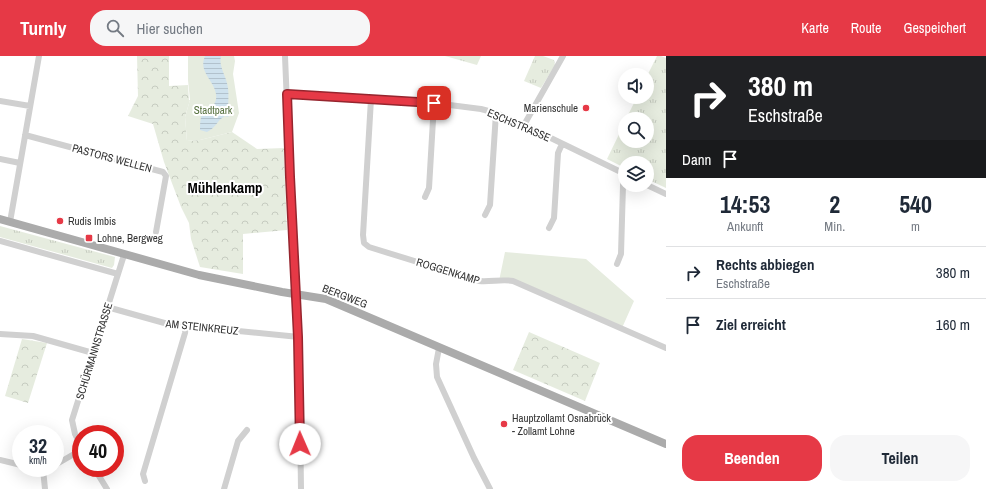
<!DOCTYPE html>
<html lang="de">
<meta charset="utf-8">
<style>
body{margin:0;font-family:"Archivo Narrow",sans-serif;background:#f6f6f7;color:#1f2937;height:100vh;display:flex;flex-direction:column;font-size:15px;white-space:nowrap}
*{box-sizing:border-box;margin:0}
p{font-size:13px;color:#747a83}
.icon{flex:none;width:22px;height:22px;fill:none;stroke:currentColor;stroke-width:2;stroke-linecap:round;stroke-linejoin:round}
.map{position:relative;flex:1;overflow:hidden}
.side{display:flex;flex-direction:column;background:#fff;width:320px}
.side>*{flex:none}
.banner{background:#202124;color:#fff;overflow:hidden}
.fabs{position:absolute;left:618px;top:12px;display:grid;gap:8px}
.fabs a{display:grid;place-items:center;width:36px;height:36px;border-radius:50%;background:#fff;box-shadow:0 4px 16px #0002;font-size:20px}
.speed{position:absolute;left:12px;top:369px;display:flex;gap:8px;font-size:20px;font-weight:700;text-align:center}
.speed>*{display:grid;place-content:center;width:52px;height:52px;border-radius:50%;background:#fff;box-shadow:0 4px 16px #0002;line-height:1}
.speed small{font-size:10px;font-weight:400}
.speed .limit{border:6px solid #d22;background:#fff;color:#111}
.pin{position:absolute;display:grid;place-items:center;width:34px;height:34px;color:#fff;margin:-17px;border-radius:8px;box-shadow:0 2px 6px #0006}
.me{position:absolute;width:44px;margin:-22px;rotate:359deg;stroke-linejoin:round;filter:drop-shadow(0 0 3px #0008)}
.turn{display:flex;align-items:center;gap:14px;height:84px;padding:0 16px;font-size:18px}
.turn .icon{width:52px;height:52px;stroke-width:2.5}
.turn b{display:block;font-size:28px;line-height:34px}
.then{display:flex;align-items:center;height:38px;padding:0 16px;background:#0003;gap:8px;font-size:15px}
.eta{display:flex;justify-content:space-evenly;align-items:center;height:68px;text-align:center}
.eta b{font-size:24px;font-weight:800;line-height:28px}
.primary-button{display:flex;gap:8px;margin-top:auto;padding:8px 16px}
.primary-button a{flex:1;height:46px;border-radius:16px;background:#e63946;color:#fff;font-size:16px;font-weight:800;line-height:46px;text-align:center}
.primary-button a+a{background:#f6f6f7;color:#1f2937}
ul{padding:0;list-style:none}
li{display:flex;align-items:center;gap:12px;height:52px;padding:0 16px;border-top:1px solid #e0e1e3}
li div{flex:1}
li b{display:block;font-size:15px}
li em{font-style:normal}
header{display:flex;align-items:center;gap:24px;box-sizing:border-box;height:56px;padding:0 20px;background:#e63946;color:#fff}
header strong{font-size:19px}
nav{display:flex;gap:22px;margin-inline-start:auto;font-size:14px}
.search{width:280px;height:36px;background:#f6f6f7;display:flex;align-items:center;gap:10px;box-sizing:border-box;padding:0 14px;border-radius:16px;color:#747a83;font-size:15px}
main{display:flex;flex:1;min-height:0}
.map>svg:first-child{display:block}
.grass{fill:url(#grass-tufts)}
.forest{fill:url(#forest-crowns)}
.park{fill:#e6ecdf}
.water{fill:url(#water-rules)}
.lines{fill:none;stroke-linecap:round;stroke-linejoin:round}
.minor{stroke:#d0d0d0;stroke-width:6}
.major{stroke:#ababab;stroke-width:8}
.route-casing{stroke:#96252e;stroke-width:10}
.route{stroke:#e63946;stroke-width:7}
.poi-dot{fill:#e63946;stroke:#fff;stroke-width:1.5}
.labels{text-anchor:middle;dominant-baseline:central;stroke-width:4;stroke-linejoin:round;paint-order:stroke}
.poi-label{font-size:11px;fill:#333;stroke:#fff;text-anchor:start}
.park-label{font-size:11px;fill:#56703f;stroke:#fff}
.street-label{font-size:11px;fill:#333;stroke:#fff}
.district-label{font-size:15px;font-weight:bold;fill:#000;stroke:#fff}
</style>
<header>
<strong>Turnly</strong>
<div class="search"><svg class="icon" aria-label="search" viewBox="0 0 24 24"><circle cx="10" cy="10" r="6"/><path d="M15 15l6 6"/></svg>Hier suchen</div>
<nav><a>Karte</a><a>Route</a><a>Gespeichert</a></nav>
</header>
<main>
<div class="map">
<svg width="666" height="433" viewBox="0 0 666 433">
<defs>
<pattern id="grass-tufts" width="24" height="20" patternUnits="userSpaceOnUse"><rect width="24" height="20" fill="#e6ecdf"/><path d="M3 7l-1-3M5 7V3M7 7l1-3M15 17l-1-3M17 17v-4M19 17l1-3" fill="none" stroke="#c6cbc0"/></pattern>
<pattern id="forest-crowns" width="20" height="18" patternUnits="userSpaceOnUse"><rect width="20" height="18" fill="#e6ecdf"/><path d="M2 6a3 3 0 1 1 6 0M12 15a3 3 0 1 1 6 0" fill="none" stroke="#c6cbc0"/></pattern>
<pattern id="water-rules" width="6" height="5" patternUnits="userSpaceOnUse"><rect width="6" height="5" fill="#cfe2ee"/><path d="M0 2.5h6" fill="none" stroke="#b2c2cd"/></pattern>
</defs>
<rect width="100%" height="100%" fill="#fff"/>
<path class="grass" d="M445,0H481L477,9Z
M535,0H543L554,4L555,9L541,32L524,25Z
M657,0H661L666,2V132L647,123V107H625V112L607,103L625,66V85H647V63H626L637,41H647V20Z
M0,170L115,201L114,209L112,212L0,181Z"/>
<path class="forest" d="M137,0H169V30L188,29L189,44H190L185,61L187,85L200,84L232,76L257,93L284,92L287,174L243,178V218L200,211L191,183L189,167L181,151L164,106L153,68L128,60L138,40Z
M529,276L600,307L585,345L513,314Z
M22,283L47,287L28,347L5,340Z"/>
<path class="park" d="M188,0H234L235,5L233,18L239,57L232,76L200,84L187,85L185,61L190,44L188,24Z
M505,196L586,203L634,245L622,272L513,225H499Z"/>
<path class="water" d="M205,0H221C218,10 227,21 228,32C229,40 228,47 228,55L230,58L228,61L225,60C217,64 217,71 207,76L200,74C200,69 200,63 202,58C206,51 218,52 216,38C214,24 198,16 205,0Z"/>
<g class="lines">
<path class="minor" d="M285,0L290,121L299,281L301,433
M287,37L434,47L481,53L496,57L524,69L625,118
M371,43L363,179L364,187L369,191L479,225C491,226 502,223 513,225L666,292
M0,45L30,50
M524,69L563,0
M25,79L163,116L166,120L156,176
M0,103L20,107
M647,129L666,138
M425,141L429,132L434,47
M485,159L490,149L496,57
M10,166L39,0
M549,172L554,162L558,97L562,88
M0,185L118,218
M617,208L621,198L623,129L625,122
M107,251L168,268L299,281
M0,278L33,280L93,297
M439,292L436,308L437,321L474,402L490,433
M81,390L75,378L72,364L124,199
M0,404L21,409
M55,409L81,394
M36,412L43,413L48,412
M94,412L107,433
M43,413L45,433
M145,425L143,418L185,277L186,270
M224,433L238,385L247,374"/>
<path class="major" d="M0,163L199,219L282,236L326,243L666,388"/>
</g>
<g class="lines">
<g class="route-casing">
<path id="route" d="M300,388L298,281L290,121L287,38L434,47"/>
</g>
<use href="#route" class="route"/>
</g>
<g class="poi-dot">
<circle cx="586" cy="52" r="4"/>
<circle cx="60" cy="165" r="4"/>
<rect x="85" y="178" width="8" height="8" rx="2"/>
<circle cx="504" cy="368" r="4"/>
</g>
<g class="labels">
<g class="poi-label">
<text x="578" y="52" text-anchor="end">Marienschule</text>
<text x="68" y="165">Rudis Imbis</text>
<text x="97" y="182">Lohne, Bergweg</text>
<text x="512" y="362">Hauptzollamt Osnabrück<tspan x="512" dy="13">- Zollamt Lohne</tspan></text>
</g>
<g class="park-label">
<text x="213" y="54">Stadtpark</text>
</g>
<g class="street-label">
<text transform="translate(519 69) rotate(23)">ESCHSTRASSE</text>
<text transform="translate(112 102) rotate(15)">PASTORS WELLEN</text>
<text transform="translate(448 215) rotate(17)">ROGGENKAMP</text>
<text transform="translate(345 240) rotate(21)">BERGWEG</text>
<text transform="translate(202 271) rotate(6)">AM STEINKREUZ</text>
<text transform="translate(94 295) rotate(-73)">SCHÜRMANNSTRASSE</text>
</g>
<g class="district-label">
<text x="225" y="131">Mühlenkamp</text>
</g>
</g>
</svg>
<div class="fabs">
<a><svg class="icon" aria-label="sound" viewBox="0 0 24 24"><path d="M4 9h4l5-4v14l-5-4H4zM17 9q2 3 0 6"/></svg></a>
<a><svg class="icon" aria-label="search" viewBox="0 0 24 24"><circle cx="10" cy="10" r="6"/><path d="M15 15l6 6"/></svg></a>
<a><svg class="icon" aria-label="layers" viewBox="0 0 24 24"><path d="M12 4l9 5-9 5-9-5zM3 14l9 5 9-5"/></svg></a>
</div>
<div class="speed"><div>32<small>km/h</small></div><div class="limit">40</div></div>
<div class="pin" style="left:434px;top:47px;background:#d93025"><svg class="icon" aria-label="arrive" viewBox="0 0 24 24"><path d="M6 21V4h12l-3 4 3 4H6"/></svg></div>
<svg class="me" style="left:300px;top:388px" viewBox="-20 -20 40 40"><circle r="19" fill="#fff"/><path d="M0-13L10 11 0 6-10 11z" fill="#e63946"/></svg>
</div>
<section class="side">
<div class="banner">
<div class="turn"><svg class="icon" aria-label="right" viewBox="0 0 24 24"><path d="M7 20v-9h11M14 6l5 5-5 5"/></svg><div><b>380 m</b>Eschstraße</div></div>
<div class="then">Dann<svg class="icon" aria-label="arrive" viewBox="0 0 24 24"><path d="M6 21V4h12l-3 4 3 4H6"/></svg></div>
</div>
<div class="eta">
<div><b>14:53</b><p>Ankunft</p></div>
<div><b>2</b><p>Min.</p></div>
<div><b>540</b><p>m</p></div>
</div>
<ul>
<li><svg class="icon" aria-label="right" viewBox="0 0 24 24"><path d="M7 20v-9h11M14 6l5 5-5 5"/></svg><div><b>Rechts abbiegen</b><p>Eschstraße</p></div><em>380 m</em></li>
<li><svg class="icon" aria-label="arrive" viewBox="0 0 24 24"><path d="M6 21V4h12l-3 4 3 4H6"/></svg><div><b>Ziel erreicht</b></div><em>160 m</em></li>
</ul>
<div class="primary-button"><a>Beenden</a><a>Teilen</a></div>
</section>
</main>
